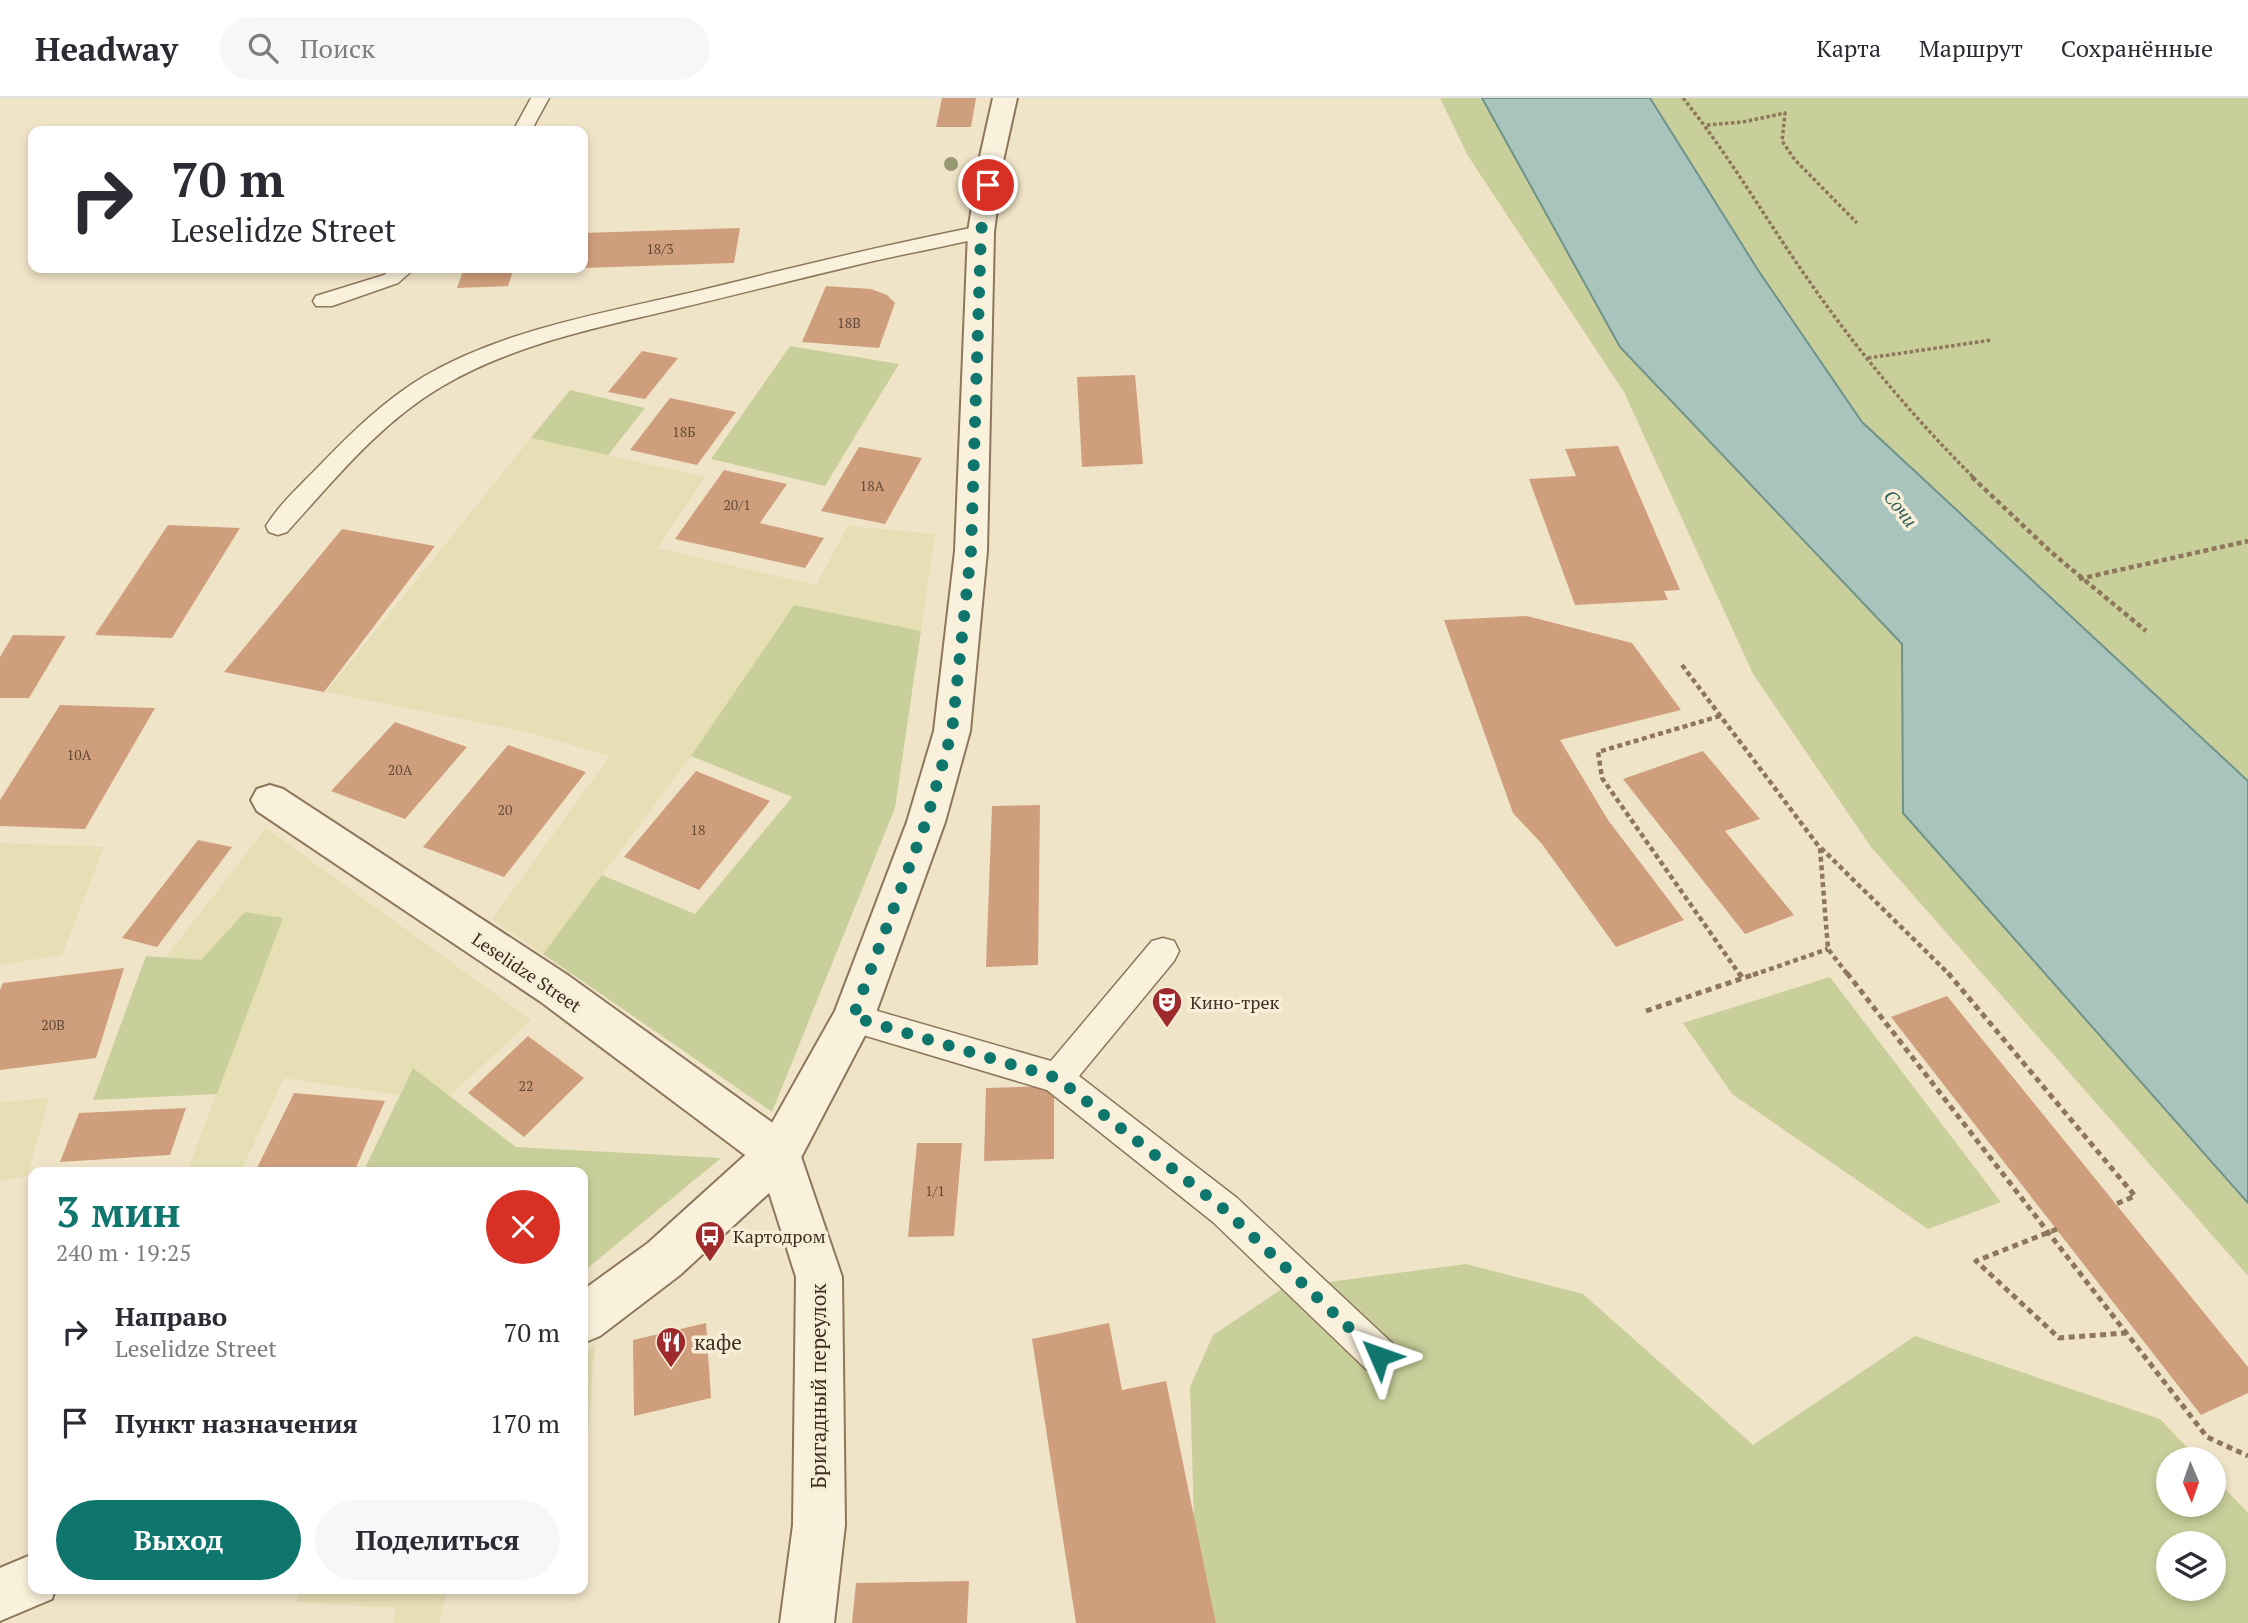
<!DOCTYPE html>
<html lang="ru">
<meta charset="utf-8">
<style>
body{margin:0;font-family:"PT Serif",serif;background:#f7f7f7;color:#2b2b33;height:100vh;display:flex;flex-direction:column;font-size:26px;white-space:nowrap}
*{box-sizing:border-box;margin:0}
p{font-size:23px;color:#7c7c81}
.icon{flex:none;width:38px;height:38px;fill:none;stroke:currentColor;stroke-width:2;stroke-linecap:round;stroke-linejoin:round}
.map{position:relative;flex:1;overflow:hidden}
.details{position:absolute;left:28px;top:1069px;width:560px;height:427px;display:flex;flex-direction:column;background:#fff;border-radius:14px;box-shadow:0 4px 10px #0003}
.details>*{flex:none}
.top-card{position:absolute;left:28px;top:28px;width:560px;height:147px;border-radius:14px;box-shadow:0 4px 10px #0003;background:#fff;color:#2b2b33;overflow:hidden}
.needle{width:46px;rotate:178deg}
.tools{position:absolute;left:2156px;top:1349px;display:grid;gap:14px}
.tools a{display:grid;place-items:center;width:70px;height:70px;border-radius:50%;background:#fff;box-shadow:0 4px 10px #0003;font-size:35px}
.pin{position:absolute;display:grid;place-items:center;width:60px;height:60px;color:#fff;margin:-30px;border:4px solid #fff;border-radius:50%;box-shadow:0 2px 7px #0007}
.me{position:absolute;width:77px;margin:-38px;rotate:313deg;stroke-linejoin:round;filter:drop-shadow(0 0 5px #0008)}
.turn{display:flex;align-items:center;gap:24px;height:147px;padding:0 28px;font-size:32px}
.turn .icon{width:91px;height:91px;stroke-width:2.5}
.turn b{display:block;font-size:49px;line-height:60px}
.round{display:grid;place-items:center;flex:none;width:74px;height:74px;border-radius:37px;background:#f7f7f7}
.head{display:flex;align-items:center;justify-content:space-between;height:119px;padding:0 28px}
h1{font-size:42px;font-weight:700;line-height:52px;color:#0f766e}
.button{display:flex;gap:14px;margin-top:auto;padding:14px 28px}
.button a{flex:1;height:80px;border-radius:42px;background:#0f766e;color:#fff;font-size:28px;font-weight:700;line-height:80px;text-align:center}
.button a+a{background:#f7f7f7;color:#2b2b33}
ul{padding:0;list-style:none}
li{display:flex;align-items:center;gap:21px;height:91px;padding:0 28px}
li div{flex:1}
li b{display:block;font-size:26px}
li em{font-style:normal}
header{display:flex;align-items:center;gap:42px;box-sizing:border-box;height:98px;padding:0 35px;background:#fff;border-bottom:2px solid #e1e1e2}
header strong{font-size:33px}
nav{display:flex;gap:38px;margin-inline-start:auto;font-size:24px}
.search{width:490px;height:63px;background:#f7f7f7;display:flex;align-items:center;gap:18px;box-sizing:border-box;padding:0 24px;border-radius:38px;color:#7c7c81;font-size:26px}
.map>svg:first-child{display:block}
.farmland{fill:#e6deb5}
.green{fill:#c9cf9b;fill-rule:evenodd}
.water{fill:#a9c4bc;stroke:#6f938a;stroke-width:2}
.building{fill:#cf9f7d}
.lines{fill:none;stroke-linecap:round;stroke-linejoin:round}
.service-casing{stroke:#8d765c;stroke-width:3}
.minor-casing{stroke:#8d765c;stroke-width:4}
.tertiary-casing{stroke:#8d765c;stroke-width:4}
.path-far2{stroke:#8d765c;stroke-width:3.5;stroke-dasharray:3.5 2.5;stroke-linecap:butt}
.path-far1{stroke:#8d765c;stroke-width:4.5;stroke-dasharray:5 3.5;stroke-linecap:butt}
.path{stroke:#8d765c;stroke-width:5;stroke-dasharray:6 4.5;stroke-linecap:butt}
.service{fill:#faf1dc;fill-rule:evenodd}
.minor{fill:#faf1dc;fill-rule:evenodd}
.tertiary{fill:#faf1dc;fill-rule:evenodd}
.tree{fill:#96986f}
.route{stroke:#0f766e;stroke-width:12;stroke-dasharray:0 21.6}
.labels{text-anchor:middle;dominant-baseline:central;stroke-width:7;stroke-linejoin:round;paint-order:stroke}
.number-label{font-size:14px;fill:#624a37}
.street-label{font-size:18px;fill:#3d2e20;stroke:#f7eed8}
.poi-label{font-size:18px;fill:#3d2e20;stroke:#f7eed8;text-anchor:start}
.water-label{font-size:19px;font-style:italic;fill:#2f5d5a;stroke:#f7eed8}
.near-poi-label{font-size:21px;fill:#3d2e20;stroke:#f7eed8;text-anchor:start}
.near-street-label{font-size:21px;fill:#3d2e20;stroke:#f7eed8}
</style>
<header>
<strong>Headway</strong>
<div class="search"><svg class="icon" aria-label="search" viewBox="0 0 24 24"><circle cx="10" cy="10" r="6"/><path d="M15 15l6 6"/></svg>Поиск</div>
<nav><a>Карта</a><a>Маршрут</a><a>Сохранённые</a></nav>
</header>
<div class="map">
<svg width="2248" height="1525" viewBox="0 0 2248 1525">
<rect width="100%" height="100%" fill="#f0e4c8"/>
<path class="farmland" d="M531,340L705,379L657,450L816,487L848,428L935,436L921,533L794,507L691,658L543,856L492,821L610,658L527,634L326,594Z
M266,730L531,922L449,999L413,970L399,997L284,980L241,1074H187L282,820L245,814L201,863L166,859Z
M0,745L104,749L62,857L0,867Z
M49,1000L27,1078L0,1083V1004Z
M595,1247L583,1393V1255Z
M299,1491H447L439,1525H393L396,1510L297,1504Z"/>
<path class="green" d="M1440,0H1482L1620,249L1902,546L1903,715L2248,1105V1178L1871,749L1753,576L1624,294L1468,58Z
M1650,0H2248V684L1862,324L1758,172Z
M790,248L899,266L825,388L711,361Z
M570,292L645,310L608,357L531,340Z
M794,507L921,533L895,710L772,1014L543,856L602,777L695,816L792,699L691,658Z
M245,814L283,820L217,996L93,1002L146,858L201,862Z
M1830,879L2001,1104L1928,1131L1732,996L1683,925Z
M413,970L516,1049L721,1060L583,1174V1074H363Z
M1466,1166L1583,1196L1753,1347L1915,1238L2160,1321L2198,1361L2168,1362V1407H2214V1379L2248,1415V1525H1216L1194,1422L1190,1289L1213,1237L1283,1190ZM2168,1446H2214V1491H2168Z"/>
<path class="water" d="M1482,0H1650L1758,172L1862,324L2248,683V1105L1903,715L1902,546L1620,249Z"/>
<path class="building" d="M942,0H976L971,29H936Z
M740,130L734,165L583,170V135Z
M464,170H530V172L513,173L508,188L457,190Z
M826,188L871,191L887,197L895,205L879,250L802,244Z
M642,253L678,260L645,301L608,294Z
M1135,277L1143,366L1082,369L1077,279Z
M670,300L736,314L697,367L630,352Z
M1618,348L1680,492L1664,493L1668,502L1575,507L1529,381L1576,378L1565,351Z
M859,349L922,360L885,426L821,413Z
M724,372L787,386L760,425L824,440L805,470L675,441Z
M168,427L240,430L172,540L95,537Z
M342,431L435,448L324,594L224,574Z
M1527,518L1632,545L1681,612L1560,642L1608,722L1684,822L1616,849L1542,746L1513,715L1444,522Z
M13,537L66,538L29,600H0V559Z
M60,607L155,610L85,731L0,728V702Z
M395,624L467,649L405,721L331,693Z
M508,647L586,674L504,779L423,749Z
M1703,653L1760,721L1725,733L1794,817L1745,836L1623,681Z
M696,673L770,703L699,792L624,759Z
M1040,707L1038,867L986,869L992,708Z
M198,742L232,749L157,849L122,840Z
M124,870L96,960L0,972V892L3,885Z
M1947,898L2248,1269V1295L2201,1317L1891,919Z
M528,938L584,980L524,1039L468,995Z
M1054,988V1061L984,1063L986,990Z
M294,995L385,1003L354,1074H255Z
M186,1010L170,1057L60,1064L79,1015Z
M917,1045H962L954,1138L908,1139Z
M706,1225L711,1300L634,1318L633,1242Z
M1109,1225L1122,1292L1166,1283L1216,1525H1076L1032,1241Z
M969,1483L967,1525H852L856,1485Z"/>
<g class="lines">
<g class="service-casing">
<path id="service" d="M531,0H549L531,33H513Z
M981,128L988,130L991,134L988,138C949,148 908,155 869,164C801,180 734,197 667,213C590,231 510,248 441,289C380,325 334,382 287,434L278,437L269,434L266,428C280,405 304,384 322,365C353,333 385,302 423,279C508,229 612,214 706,191C798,168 889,146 981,128Z
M392,170H415L398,185L332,208H316L313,203L316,198L384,177Z
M1163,840L1174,843L1179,853L1174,863L1079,978L1237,1100L1392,1245L1398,1258L1392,1271L1379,1277L1366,1271L1213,1124L1047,992L853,934L842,930L837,920L842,910L853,906L1051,963L1152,843Z"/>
</g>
<g class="minor-casing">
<path id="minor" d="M270,687L283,691L569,878L795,1041L842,1179L845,1427L834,1525H780L793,1427L796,1179L761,1069L541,904L257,713L251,702L257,691Z"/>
</g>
<g class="tertiary-casing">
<path id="tertiary" d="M993,0H1017L1003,63L994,134L987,453L970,633L945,724L874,920L795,1071L680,1177L600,1238L583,1245V1192L648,1145L763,1041L835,913L907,724L934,633L955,453L968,134L979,63Z
M33,1456V1491H55L52,1501L0,1523V1470Z"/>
</g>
<path class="path-far2" d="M1683,0C1729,57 1765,120 1807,180C1856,251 1913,319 1974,380
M1707,27L1743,24L1785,15L1782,43L1795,62L1857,125
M1868,260L1992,242"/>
<path class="path-far1" d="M1972,379L2052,455L2146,533
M2079,481L2248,443
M1682,567L1820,750L1828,851L1848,877
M1720,618L1598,654L1602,680L1740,877
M1821,750L1950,877
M1753,877L1828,851"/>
<path class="path" d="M1739,875L1742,879
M1847,875L2207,1339L2248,1358
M1948,875L2135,1098L2116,1106
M1646,913L1758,875
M2057,1131L1976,1163L2059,1240L2125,1235"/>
<use href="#service" class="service"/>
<use href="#minor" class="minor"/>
<use href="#tertiary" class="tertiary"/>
</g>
<circle class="tree" cx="951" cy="66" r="7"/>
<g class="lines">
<path class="route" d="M988,87L981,134L971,453L952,633L926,724L853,919L1057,980L1225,1112L1379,1258"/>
</g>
<defs>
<g id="theatre-pin" transform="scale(1.575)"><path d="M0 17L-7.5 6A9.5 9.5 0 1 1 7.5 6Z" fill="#9e2a2b" stroke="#f7eed8"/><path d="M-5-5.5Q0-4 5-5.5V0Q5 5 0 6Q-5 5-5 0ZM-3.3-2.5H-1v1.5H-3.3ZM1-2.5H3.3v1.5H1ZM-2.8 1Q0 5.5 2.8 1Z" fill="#fff"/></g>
<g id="bus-pin" transform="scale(1.575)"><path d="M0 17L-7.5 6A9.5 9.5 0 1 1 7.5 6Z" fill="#9e2a2b" stroke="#f7eed8"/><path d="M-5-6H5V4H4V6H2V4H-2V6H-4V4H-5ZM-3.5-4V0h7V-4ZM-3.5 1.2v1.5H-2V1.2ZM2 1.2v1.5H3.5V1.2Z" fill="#fff"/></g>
<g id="restaurant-pin" transform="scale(1.575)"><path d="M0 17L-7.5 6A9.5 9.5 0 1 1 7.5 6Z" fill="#9e2a2b" stroke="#f7eed8"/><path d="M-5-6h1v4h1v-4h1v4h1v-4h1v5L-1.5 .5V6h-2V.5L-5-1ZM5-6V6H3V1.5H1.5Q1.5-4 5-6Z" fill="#fff"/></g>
</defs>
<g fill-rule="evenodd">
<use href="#theatre-pin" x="1167" y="904"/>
<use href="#bus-pin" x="710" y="1138"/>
<use href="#restaurant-pin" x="671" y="1244"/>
</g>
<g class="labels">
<g class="number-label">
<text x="660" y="150">18/3</text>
<text x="849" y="224">18В</text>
<text x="684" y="333">18Б</text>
<text x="872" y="387">18А</text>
<text x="737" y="406">20/1</text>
<text x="79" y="656">10А</text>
<text x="400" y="671">20А</text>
<text x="505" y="711">20</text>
<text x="698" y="731">18</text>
<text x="53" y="926">20В</text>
<text x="526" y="987">22</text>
<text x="935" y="1092">1/1</text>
</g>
<g class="street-label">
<text transform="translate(527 874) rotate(34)">Leselidze Street</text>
</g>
<g class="poi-label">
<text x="1190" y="904">Кино-трек</text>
<text x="733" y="1138">Картодром</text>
</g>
<g class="water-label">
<text transform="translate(1901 410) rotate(52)">Сочи</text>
</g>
<g class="near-poi-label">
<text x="694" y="1244">кафе</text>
</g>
<g class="near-street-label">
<text transform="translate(818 1288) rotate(-90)">Бригадный переулок</text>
</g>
</g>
</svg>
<div class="tools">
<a><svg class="needle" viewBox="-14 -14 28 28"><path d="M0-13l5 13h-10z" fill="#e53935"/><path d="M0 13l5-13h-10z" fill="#7c7c81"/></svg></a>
<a><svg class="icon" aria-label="layers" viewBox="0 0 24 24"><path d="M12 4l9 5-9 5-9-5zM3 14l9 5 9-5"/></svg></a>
</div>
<div class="pin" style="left:988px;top:87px;background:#d93025"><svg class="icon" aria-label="arrive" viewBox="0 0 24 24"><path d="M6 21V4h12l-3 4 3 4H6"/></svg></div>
<svg class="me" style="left:1379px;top:1258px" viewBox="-20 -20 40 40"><path d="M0-17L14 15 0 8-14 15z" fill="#0f766e" stroke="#fff" stroke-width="4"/></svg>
<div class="top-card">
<div class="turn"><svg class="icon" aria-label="right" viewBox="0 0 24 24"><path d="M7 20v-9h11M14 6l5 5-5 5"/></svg><div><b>70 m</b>Leselidze Street</div></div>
</div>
<section class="details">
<div class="head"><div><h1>3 мин</h1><p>240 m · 19:25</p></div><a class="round" style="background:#d93025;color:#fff"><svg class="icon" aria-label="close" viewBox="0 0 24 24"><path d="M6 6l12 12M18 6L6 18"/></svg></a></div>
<ul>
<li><svg class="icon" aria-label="right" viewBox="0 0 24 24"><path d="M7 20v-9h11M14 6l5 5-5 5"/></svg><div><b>Направо</b><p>Leselidze Street</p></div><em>70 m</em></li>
<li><svg class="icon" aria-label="arrive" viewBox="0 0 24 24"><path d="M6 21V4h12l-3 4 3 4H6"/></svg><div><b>Пункт назначения</b></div><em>170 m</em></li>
</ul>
<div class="button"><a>Выход</a><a>Поделиться</a></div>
</section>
</div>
